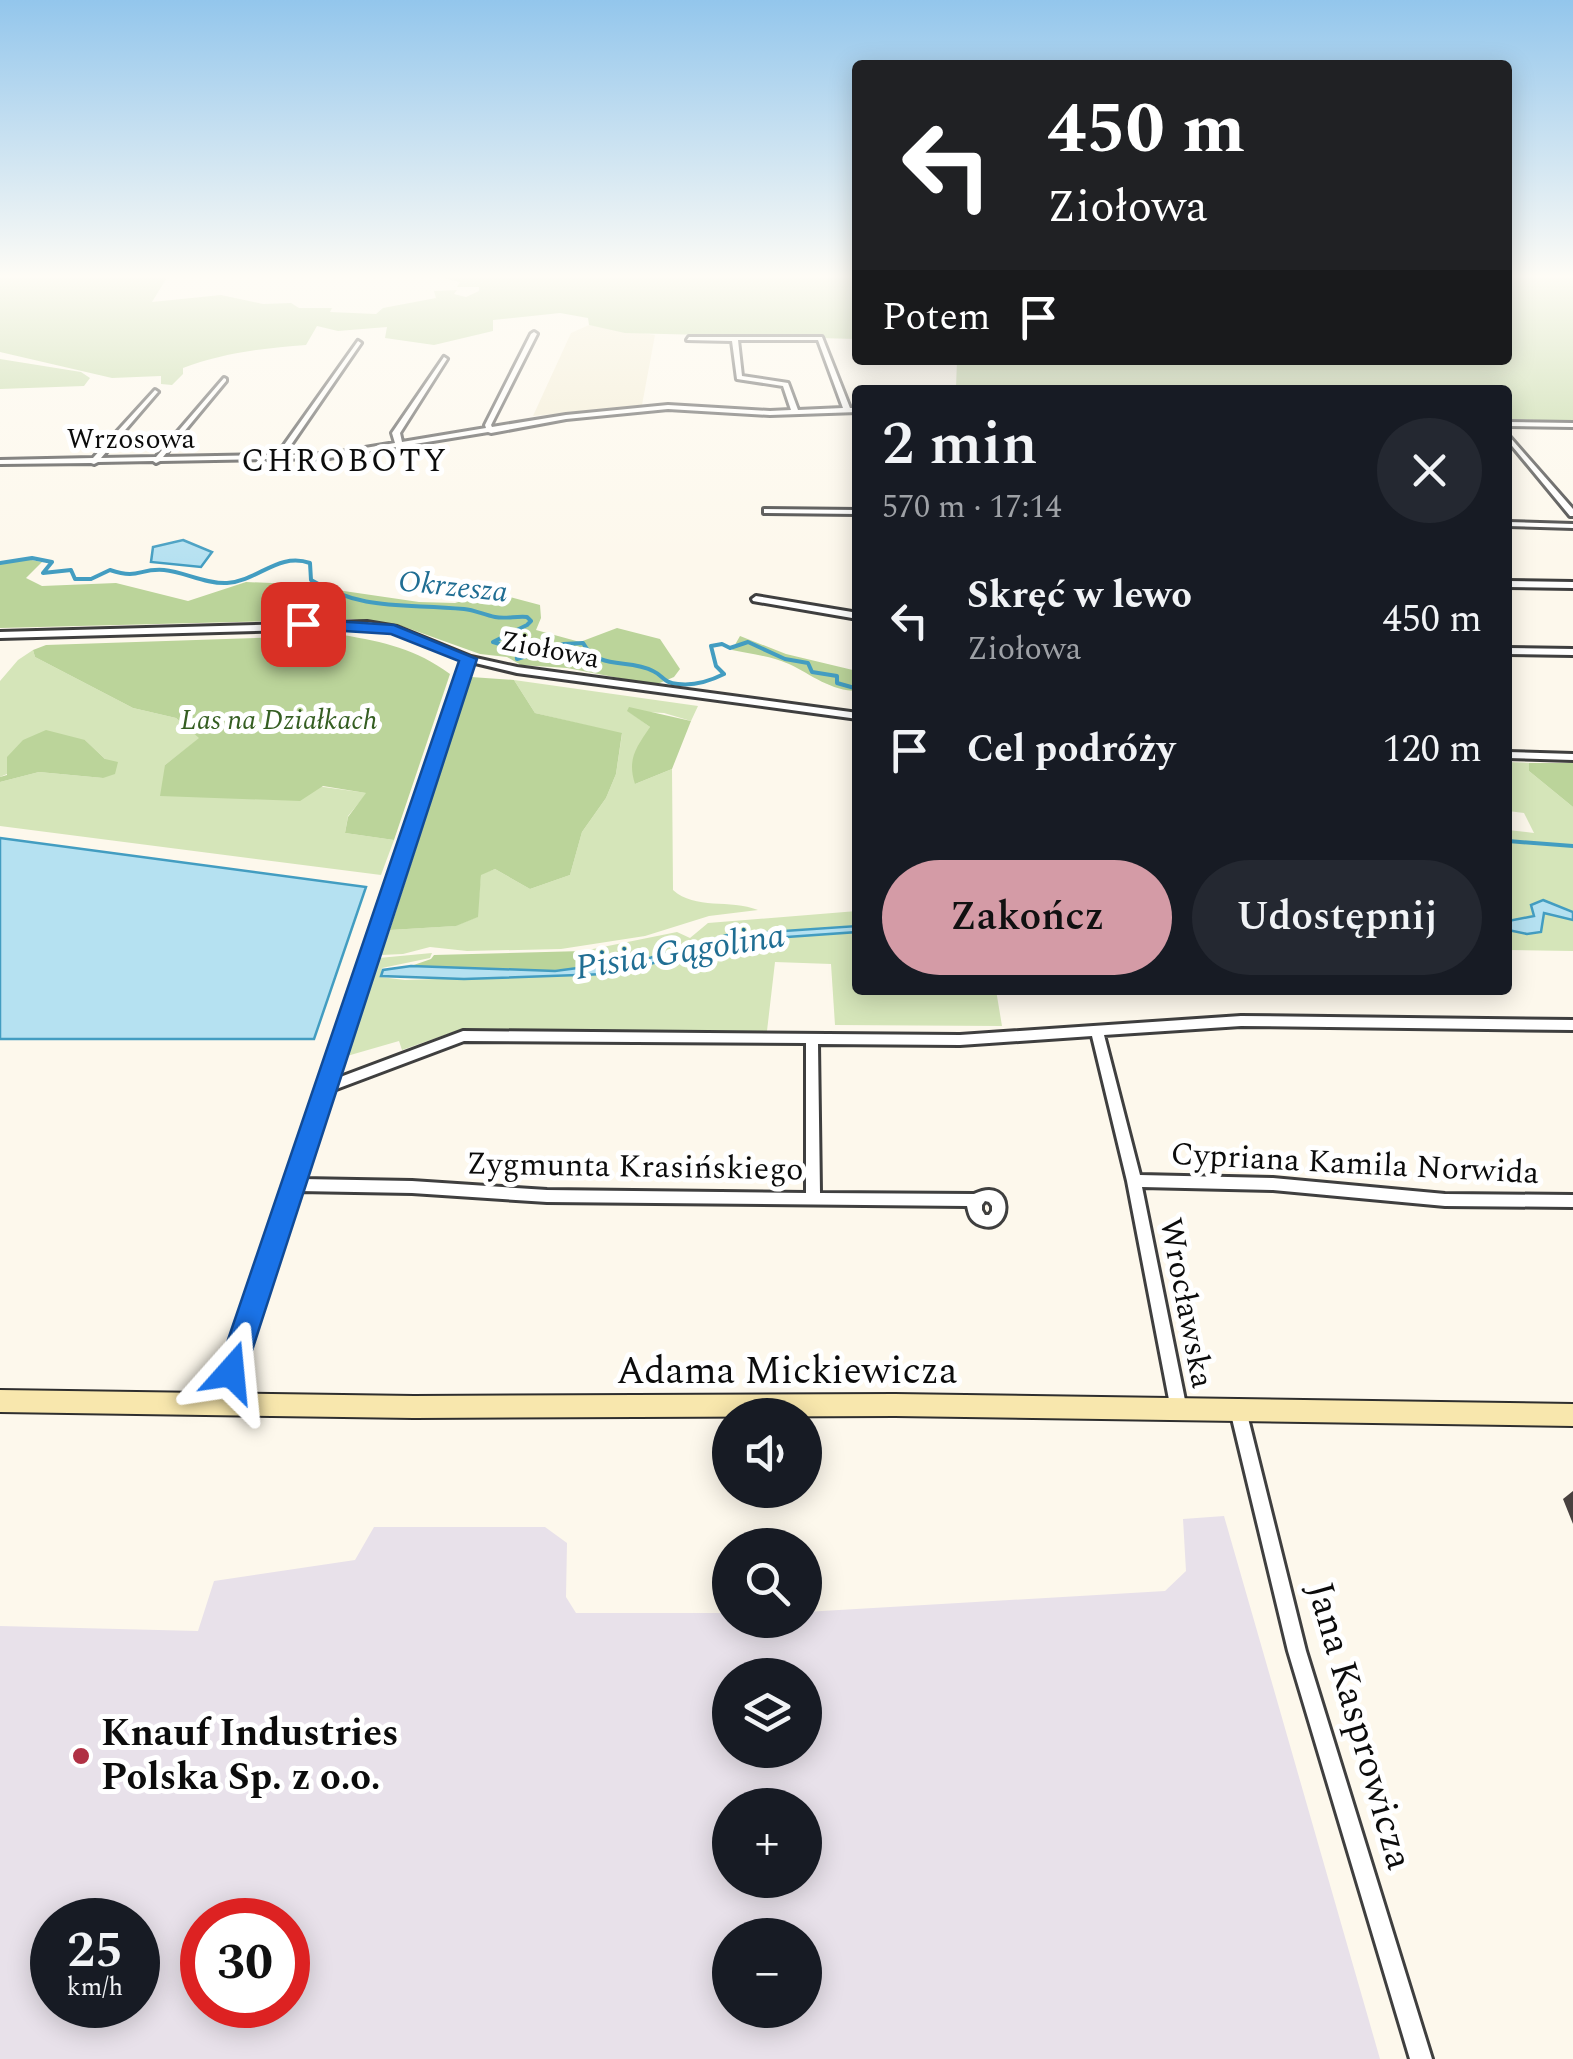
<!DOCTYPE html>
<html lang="pl">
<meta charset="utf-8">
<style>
body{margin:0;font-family:Spectral,serif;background:#242831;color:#f1f3f6;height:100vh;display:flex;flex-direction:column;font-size:38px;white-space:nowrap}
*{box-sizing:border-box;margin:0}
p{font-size:32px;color:#9ea1a6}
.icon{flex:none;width:55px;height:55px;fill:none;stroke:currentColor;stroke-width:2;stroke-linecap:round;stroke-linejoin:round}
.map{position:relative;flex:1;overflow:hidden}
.panel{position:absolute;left:852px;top:385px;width:660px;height:610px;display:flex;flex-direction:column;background:#171b24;border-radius:10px;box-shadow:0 5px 25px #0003}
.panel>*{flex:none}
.hud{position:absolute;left:852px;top:60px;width:660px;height:305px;border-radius:10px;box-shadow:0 5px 25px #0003;background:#202124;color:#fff;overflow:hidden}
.tools{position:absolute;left:712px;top:1398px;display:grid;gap:20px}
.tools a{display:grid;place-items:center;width:110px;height:110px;border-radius:50%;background:#171b24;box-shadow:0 5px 25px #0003;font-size:50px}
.speed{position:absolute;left:30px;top:1898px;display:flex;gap:20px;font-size:50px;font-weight:700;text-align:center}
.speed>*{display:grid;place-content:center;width:130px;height:130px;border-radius:50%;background:#171b24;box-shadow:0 5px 25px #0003;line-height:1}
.speed small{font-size:25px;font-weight:400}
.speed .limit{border:15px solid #d22;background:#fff;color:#111}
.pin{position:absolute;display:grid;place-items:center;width:85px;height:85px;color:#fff;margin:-42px;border-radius:20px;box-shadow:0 5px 15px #0006}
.me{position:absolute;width:110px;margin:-55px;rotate:18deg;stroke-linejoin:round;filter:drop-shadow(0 0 8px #0008)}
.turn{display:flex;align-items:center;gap:35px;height:210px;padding:0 30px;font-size:45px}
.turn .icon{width:130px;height:130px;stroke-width:2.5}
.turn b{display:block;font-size:70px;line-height:85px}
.then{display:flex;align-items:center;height:95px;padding:0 30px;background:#0003;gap:20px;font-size:38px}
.round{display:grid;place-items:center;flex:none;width:105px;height:105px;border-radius:52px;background:#242831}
.overview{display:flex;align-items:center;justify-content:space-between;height:170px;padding:0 30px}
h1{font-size:60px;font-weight:600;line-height:75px}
.primary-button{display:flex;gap:20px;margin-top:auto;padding:20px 30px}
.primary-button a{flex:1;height:115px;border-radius:60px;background:#d49ba6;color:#111;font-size:40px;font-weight:600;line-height:115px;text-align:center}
.primary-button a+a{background:#242831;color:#f1f3f6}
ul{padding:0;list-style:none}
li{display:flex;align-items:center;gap:30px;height:130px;padding:0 30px}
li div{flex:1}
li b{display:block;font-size:38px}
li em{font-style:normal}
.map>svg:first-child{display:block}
.industrial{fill:#e8e1ea;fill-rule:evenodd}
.farmland{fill:#f1eacf}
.green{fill:#d5e5b9}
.forest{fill:#bbd49a}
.water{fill:#b5e1f1;stroke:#439dc1;stroke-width:2.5}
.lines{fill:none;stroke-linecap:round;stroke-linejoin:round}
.stream{stroke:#439dc1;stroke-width:4}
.street-casing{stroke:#3f3f3f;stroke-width:6}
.secondary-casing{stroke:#2e2e2e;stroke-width:4}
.street{fill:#fff;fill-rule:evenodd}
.secondary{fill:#f8e7ad;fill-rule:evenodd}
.wall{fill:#48413f}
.route{fill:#1a73e8;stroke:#114b97;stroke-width:2.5}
.poi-dot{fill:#b03044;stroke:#fff;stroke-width:4}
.labels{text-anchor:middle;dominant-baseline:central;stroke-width:10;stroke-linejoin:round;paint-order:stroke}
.far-street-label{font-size:28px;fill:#0c0c0c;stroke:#fff}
.far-park-label{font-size:28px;font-style:italic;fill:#355e22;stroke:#fff}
.far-water-label{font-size:30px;font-style:italic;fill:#206e93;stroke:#fff}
.far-quarter-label{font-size:32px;letter-spacing:2.5px;fill:#0c0c0c;stroke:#fff}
.street-label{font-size:32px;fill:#0c0c0c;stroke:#fff}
.water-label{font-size:35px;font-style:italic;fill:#206e93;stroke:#fff}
.near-street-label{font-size:38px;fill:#0c0c0c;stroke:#fff}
.near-poi-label{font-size:38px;font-weight:bold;fill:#0c0c0c;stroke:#fff;text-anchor:start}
</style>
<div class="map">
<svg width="1573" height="2059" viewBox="0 0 1573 2059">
<rect width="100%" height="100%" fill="#fdf8ec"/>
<path class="industrial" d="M1224,1516L1380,2059H0V1626L198,1631L214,1581L355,1560L374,1527H545L567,1543L566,1597L576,1613H730V1620H805V1612L1165,1591L1186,1571L1183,1519ZM730,1675H805V1750H730ZM730,1805H805V1880H730ZM52,1920H138V2005H52ZM288,1920V2005H202V1920ZM805,1935V2010H730V1935Z"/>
<path class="farmland" d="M589,325L655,335L642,405L533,416L571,333Z"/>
<path class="green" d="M33,650L35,657L133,708L176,718L200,738L165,765L367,793L348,816L345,833L394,840L381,875L0,826V782L39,772L103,778L105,759L85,740L0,777V681L18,660Z
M514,680L698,706L691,721L664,713L628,711L650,727L635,784L672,769L673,890C695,910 730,899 758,910L709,916L645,936L561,949L467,951L430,947L403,954L381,955L390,930L455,926L477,917L481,874L495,869L530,889L570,875L582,832L606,798L616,774L622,734L535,713Z
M1508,762L1529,763V771L1573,807V912L1543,901L1532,905L1535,916L1508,921V830L1534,833L1524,813L1508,811Z
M857,911V926L727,935L677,951L605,966L583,951L677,932L690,938L708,923Z
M1544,912L1573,920V951L1508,950V931L1512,932Z
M857,932L858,990H996L1002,1026L835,1025L831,964L775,962L767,1031H456L402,1050L399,1041L347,1056L379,958L432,953L430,958L382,968L380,977L405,980L606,974L758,938Z"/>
<path class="forest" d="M0,276H168L152,302L221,295L263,304L291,303L299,308H332L330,312L376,314L383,308L436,298L434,291L457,290L454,294L466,297L479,291V287H457L460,282L434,276H857V339L625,333L589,325L588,318L560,313L493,320V331L434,345L385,338L387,327L338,331L317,326L306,345C264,348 223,353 183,368V374L172,385L161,384V376L112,378L0,352Z
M1508,276H1573V421L1508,419V390L956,388L957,360H1508Z
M0,359L81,372L90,378L84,386L0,389Z
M21,558L42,562L26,578L42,586L116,583L188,601L246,582L296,584L419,602L455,603L491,592L540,605L541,618L536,630L580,642L617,628L660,639L680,669L674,677L655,685L567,668L521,665L507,657L480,654L399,625L351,619L0,628V564Z
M343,635C384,642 416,649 450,674L394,840L345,833L348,817L366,793L323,786L300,801L160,796L165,765L199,738L176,718L133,708L35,657L33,650L46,645Z
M740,636L786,654L857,671V691C831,691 812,675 789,664C772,656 750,654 732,650Z
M471,677L514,680L535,713L622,733L616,774L606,798L582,832L570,875L530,889L495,869L481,875L478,917L456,926L390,930Z
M629,707L691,721L672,769L635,784C627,759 636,748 650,727L627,711Z
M46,730L85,740L105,759L118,762L115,774L103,778L39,772L0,782V777L7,775V757L23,740Z
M1529,763H1573V807L1529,771Z
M583,951L605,966L529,972L411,966L431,959L434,955Z"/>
<path class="water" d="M183,540L212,552L201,567L151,562L153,547Z
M0,838L366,887L314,1039H0Z
M1543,900L1573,912V920L1544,913L1541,932L1527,934L1508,930V921L1534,916L1531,905Z
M857,926V932L758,939L606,974L464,979L381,976L383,970L411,966L555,971L646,959L727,935Z"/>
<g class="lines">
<path class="stream" d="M0,563L32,558L52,562L43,573L71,570L75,579H91L110,570C140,580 138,568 164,570C185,572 205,584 227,583C258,581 278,552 310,563L311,580C364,612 404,603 464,609C475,610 484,615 495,617C506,619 516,616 527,617L531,621L527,625L493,642L516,649L517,659L564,644L583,643C598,671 629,658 653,671C664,676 663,683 678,684C694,686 710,681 724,674L716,666L711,646L722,644L730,648L748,642L785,659L808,663L812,672L837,676V683L858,689
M1508,841L1573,846"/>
<g class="street-casing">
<path id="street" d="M534,332L537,334L491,425L492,427L566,415L668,405L770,411L791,410L783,386L737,379L732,341L687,340L689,337H822L850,408H858V412L770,415L668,409L566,419L491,433L488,432L329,458L160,461L156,463L153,461L98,462L94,464L91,463L0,464V460L93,458L155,390L158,392L157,393L101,458L156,457L224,378L226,379V381L163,457L277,455L358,341L361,343L284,455L329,454L395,443L392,433L444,357L447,359L400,433L402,442L486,428L485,425L531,334ZM738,340H818L843,408L798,410L788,383L742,376Z
M1508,422L1573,423V427L1508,426Z
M1508,435L1573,509V516H1570L1508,441Z
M764,509L858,510V514L767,513H764Z
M1508,522L1573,524V528L1508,526Z
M1508,581L1573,582V588L1508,587Z
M756,596L858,613V619L753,601L752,599Z
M367,622L397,627L471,657L517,667L858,713V719L517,673L471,662L335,1079L463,1031L960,1035L1241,1016L1573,1020V1030L1241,1026L1104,1035L1140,1175L1273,1178L1445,1194L1573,1195V1207L1445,1206L1273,1190L1142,1187L1187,1410L1185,1415L1179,1418L1173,1415L1171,1410L1127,1181L1092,1036L960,1045L818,1044L820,1193L974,1194C1017,1174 1013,1238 980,1225C970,1221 969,1215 967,1206L547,1202L412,1193L298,1191L228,1404L226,1409L220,1412L214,1409L212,1404L463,660L392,631L367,628L0,638V632ZM464,1041L806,1043V1193L547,1190L412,1181L302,1179L331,1091ZM985,1201L989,1202L992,1206V1211L989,1215H985L982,1210V1205Z
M1508,648L1573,649V655L1508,654Z
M1508,752L1573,754V760L1508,758Z
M1238,1402L1244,1405L1246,1410L1306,1651L1432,2059H1410L1288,1651L1230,1410L1232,1405Z"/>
</g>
<g class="secondary-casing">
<path id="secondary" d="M0,1390L414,1396L895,1394L1573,1404V1426L895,1416L414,1418L0,1412Z"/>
</g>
<use href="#street" class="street"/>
<use href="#secondary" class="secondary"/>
</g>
<path class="wall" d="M1573,1491V1524L1563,1499Z"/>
<linearGradient id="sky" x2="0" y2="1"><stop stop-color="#93c6ec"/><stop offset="0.49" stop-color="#fefcf6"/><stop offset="1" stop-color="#fefcf6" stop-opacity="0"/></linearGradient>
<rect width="1573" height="564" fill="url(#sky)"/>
<path class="route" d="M303,619L394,625L477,659L245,1372L241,1381L231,1385L221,1381L217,1372L459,661L391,634L298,628L295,624Z"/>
<circle class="poi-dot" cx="81" cy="1756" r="10"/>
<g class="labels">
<g class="far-street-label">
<text x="131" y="439">Wrzosowa</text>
<text transform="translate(550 650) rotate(11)">Ziołowa</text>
</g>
<g class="far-park-label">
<text x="279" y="720">Las na Działkach</text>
</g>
<g class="far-water-label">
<text transform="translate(453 587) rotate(6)">Okrzesza</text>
</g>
<g class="far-quarter-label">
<text x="345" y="461">CHROBOTY</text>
</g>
<g class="street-label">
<text transform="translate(1355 1164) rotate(3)">Cypriana Kamila Norwida</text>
<text transform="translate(635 1167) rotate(1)">Zygmunta Krasińskiego</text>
<text transform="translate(1186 1303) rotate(79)">Wrocławska</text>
</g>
<g class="water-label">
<text transform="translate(680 952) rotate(-9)">Pisia Gągolina</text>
</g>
<g class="near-street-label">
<text x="787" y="1372">Adama Mickiewicza</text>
<text transform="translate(1359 1726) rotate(74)">Jana Kasprowicza</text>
</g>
<g class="near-poi-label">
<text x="101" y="1734">Knauf Industries<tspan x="101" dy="44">Polska Sp. z o.o.</tspan></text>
</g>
</g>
</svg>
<div class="tools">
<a><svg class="icon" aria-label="sound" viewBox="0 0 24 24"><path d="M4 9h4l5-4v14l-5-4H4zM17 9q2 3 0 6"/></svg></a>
<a><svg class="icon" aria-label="search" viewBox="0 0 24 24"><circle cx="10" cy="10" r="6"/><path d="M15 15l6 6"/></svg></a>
<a><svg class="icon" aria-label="layers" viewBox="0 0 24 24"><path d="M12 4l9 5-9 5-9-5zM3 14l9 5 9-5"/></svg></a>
<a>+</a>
<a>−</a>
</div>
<div class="speed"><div>25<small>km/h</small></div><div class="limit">30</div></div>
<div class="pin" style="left:303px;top:624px;background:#d93025"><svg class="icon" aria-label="arrive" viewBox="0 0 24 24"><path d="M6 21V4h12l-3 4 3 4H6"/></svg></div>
<svg class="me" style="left:231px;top:1372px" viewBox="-20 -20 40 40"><path d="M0-17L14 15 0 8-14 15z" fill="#1a73e8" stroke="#fff" stroke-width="4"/></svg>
<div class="hud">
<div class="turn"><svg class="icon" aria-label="left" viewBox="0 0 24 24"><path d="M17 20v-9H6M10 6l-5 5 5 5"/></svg><div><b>450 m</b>Ziołowa</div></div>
<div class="then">Potem<svg class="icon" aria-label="arrive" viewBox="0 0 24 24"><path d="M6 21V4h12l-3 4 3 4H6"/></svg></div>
</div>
<section class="panel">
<div class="overview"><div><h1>2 min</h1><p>570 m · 17:14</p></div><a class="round"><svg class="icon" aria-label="close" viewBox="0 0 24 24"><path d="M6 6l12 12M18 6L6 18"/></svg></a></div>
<ul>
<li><svg class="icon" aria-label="left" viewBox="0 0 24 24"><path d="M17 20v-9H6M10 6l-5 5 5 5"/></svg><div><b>Skręć w lewo</b><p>Ziołowa</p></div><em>450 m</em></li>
<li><svg class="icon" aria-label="arrive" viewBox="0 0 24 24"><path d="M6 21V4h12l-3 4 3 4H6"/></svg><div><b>Cel podróży</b></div><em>120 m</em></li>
</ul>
<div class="primary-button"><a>Zakończ</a><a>Udostępnij</a></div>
</section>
</div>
